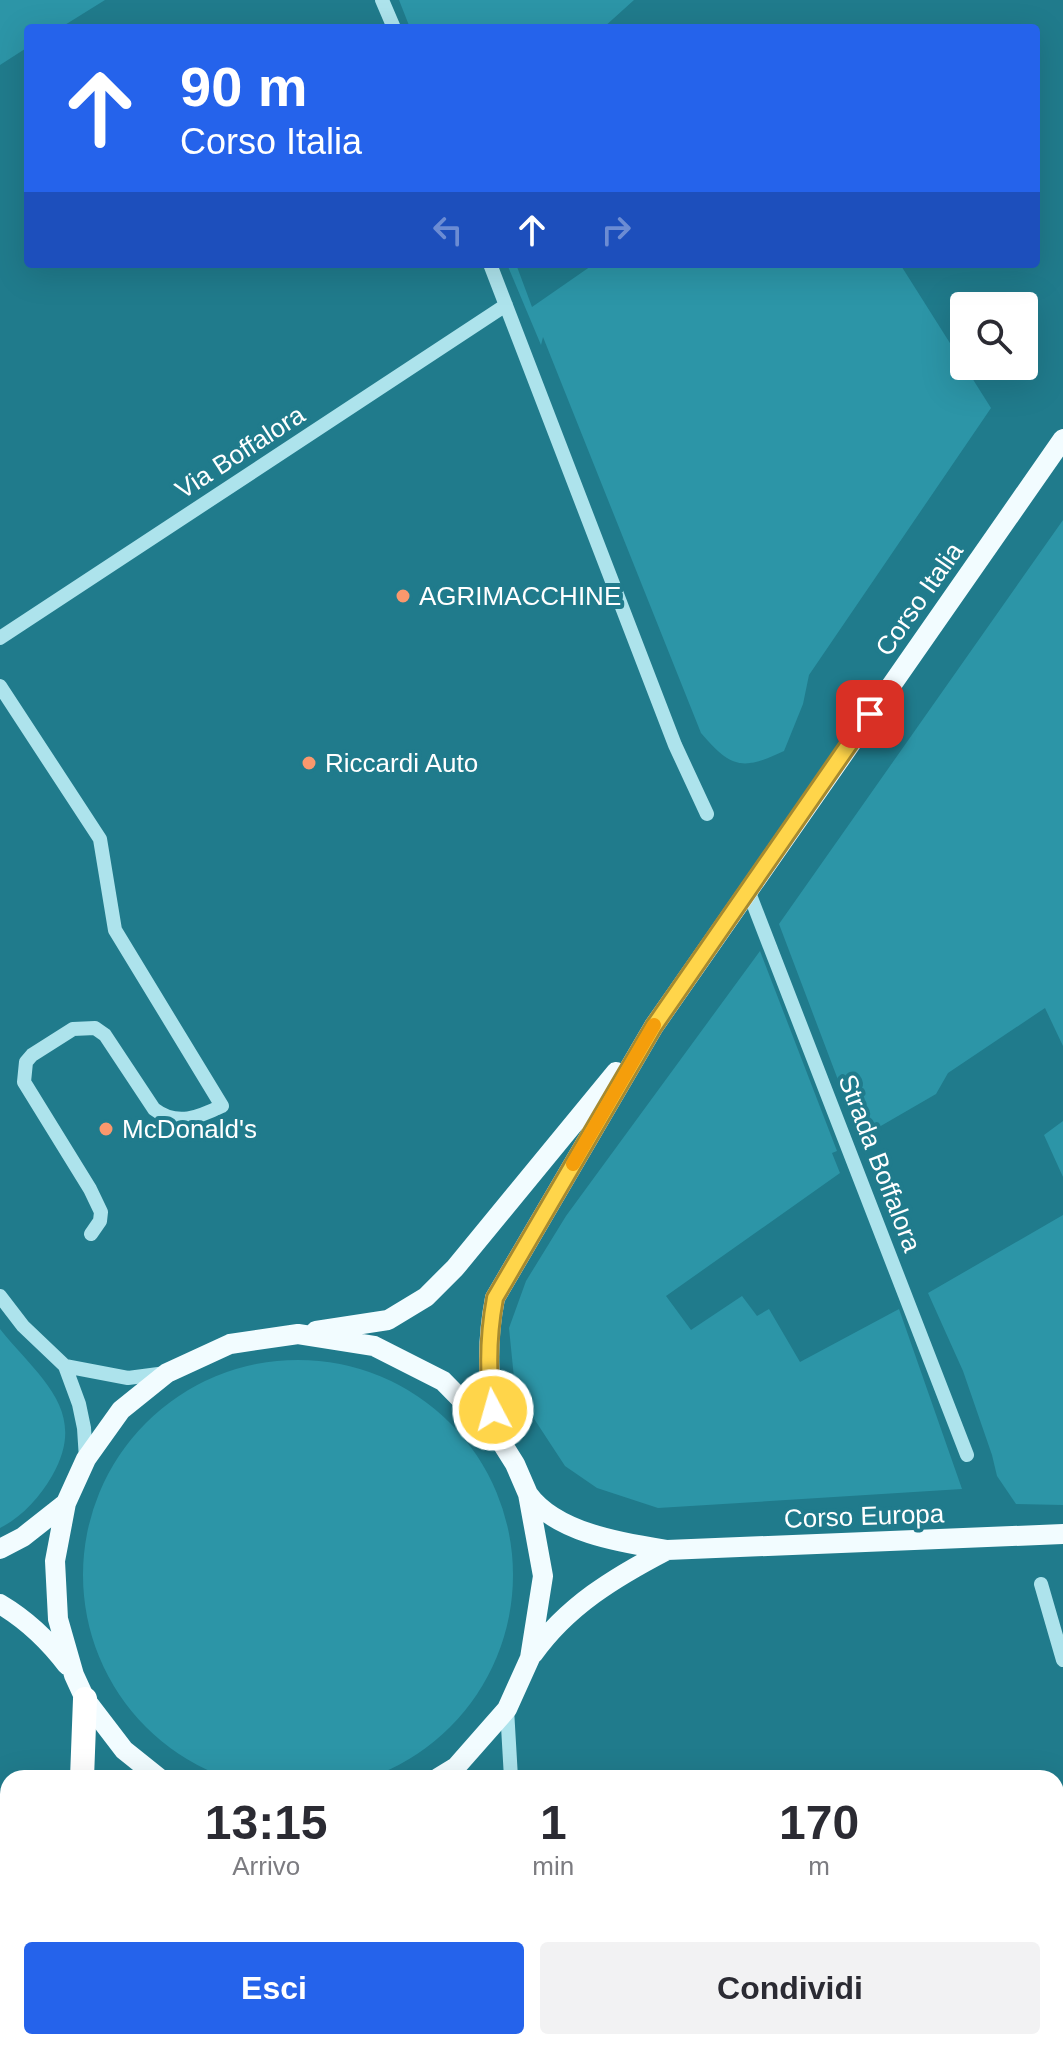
<!DOCTYPE html>
<html lang="it">
<style>
body{margin:0;font-family:Helvetica,sans-serif;background:#f2f2f3;color:#2b2b33;height:100vh;display:flex;flex-direction:column;font-size:30px;white-space:nowrap}
*{box-sizing:border-box;margin:0}
p{font-size:26px;color:#7c7c81}
.icon{flex:none;width:44px;height:44px;fill:none;stroke:currentColor;stroke-width:2;stroke-linecap:round;stroke-linejoin:round}
.map{position:relative;flex:1;overflow:hidden}
.drawer{position:absolute;left:0px;top:1770px;width:1064px;height:280px;display:flex;flex-direction:column;background:#fff;border-radius:24px 24px 0 0;box-shadow:0 8px 32px #0002}
.drawer>*{flex:none}
.hud{position:absolute;left:24px;top:24px;width:1016px;height:244px;border-radius:8px;box-shadow:0 8px 32px #0002;background:#2563eb;color:#fff;overflow:hidden}
.controls{position:absolute;left:950px;top:292px;display:grid;gap:16px}
.controls a{display:grid;place-items:center;width:88px;height:88px;border-radius:8px;background:#fff;box-shadow:0 8px 32px #0002;font-size:40px}
.pin{position:absolute;display:grid;place-items:center;width:68px;height:68px;color:#fff;margin:-34px;border-radius:16px;box-shadow:0 4px 12px #0006}
.me{position:absolute;width:88px;margin:-44px;rotate:354deg;stroke-linejoin:round;filter:drop-shadow(0 0 6px #0008)}
.turn{display:flex;align-items:center;gap:28px;height:168px;padding:0 24px;font-size:36px}
.turn .icon{width:104px;height:104px;stroke-width:2.5}
.turn b{display:block;font-size:56px;line-height:68px}
.lanes{display:flex;align-items:center;height:76px;padding:0 24px;background:#0003;justify-content:center;gap:40px;direction:ltr}
.lanes .off{opacity:.35}
.eta{display:flex;justify-content:space-evenly;align-items:center;height:136px;text-align:center}
.eta b{font-size:48px;font-weight:800;line-height:56px}
.action{display:flex;gap:16px;margin-top:auto;padding:16px 24px}
.action a{flex:1;height:92px;border-radius:8px;background:#2563eb;color:#fff;font-size:32px;font-weight:800;line-height:92px;text-align:center}
.action a+a{background:#f2f2f3;color:#2b2b33}
.map>svg:first-child{display:block}
.green{fill:#2c95a7}
.lines{fill:none;stroke-linecap:round;stroke-linejoin:round}
.minor{stroke:#ade3ec;stroke-width:14}
.major{stroke:#f2fcff;stroke-width:20}
.highway{stroke:#fff;stroke-width:24}
.route-casing{stroke:#a68a30;stroke-width:20}
.route{stroke:#ffd54a;stroke-width:14}
.slow{stroke:#f59e0b;stroke-width:14}
.poi-dot{fill:#fa986d;stroke:#207b8c;stroke-width:3}
.labels{text-anchor:middle;dominant-baseline:central;stroke-width:8;stroke-linejoin:round;paint-order:stroke}
.street-label{font-size:26px;fill:#fff;stroke:#207b8c}
.poi-label{font-size:26px;fill:#fff;stroke:#207b8c;text-anchor:start}
</style>
<div class="map">
<svg width="1063" height="2050" viewBox="0 0 1063 2050">
<rect width="100%" height="100%" fill="#207b8c"/>
<path class="green" d="M0,0H105L60,28H28V47L0,65Z
M399,0H634L603,28H410Z
M507,264H516L532,307L594,264H900L991,408L809,675L803,704L784,751C742,771 731,768 701,733L543,337L541,345Z
M1063,520V1046L1045,1008L948,1073L936,1094L860,1138L779,924Z
M760,951L837,1151L832,1153L840,1173L666,1296L691,1330L742,1296L757,1316L769,1309L800,1362L899,1309L962,1489L658,1508L597,1488L565,1466L527,1408L514,1378L509,1328L526,1281L566,1216Z
M1063,1121V1177L1044,1135Z
M1063,1215V1505L1016,1504L997,1476L992,1455L963,1371L928,1293Z
M0,1329C38,1377 90,1410 52,1476C39,1498 22,1517 0,1528Z
M83 1575a215 215 0 1 1 430 0a215 215 0 1 1-430 0Z"/>
<g class="lines">
<path class="minor" d="M382,0L394,28
M490,264L675,745L707,814
M0,638L506,305
M0,686L100,839L115,930L222,1106C199,1117 177,1127 154,1109L105,1035L95,1028L73,1029L32,1055L26,1062L24,1082L90,1189L101,1212L100,1221L91,1234
M748,890L967,1455
M0,1296L23,1326L65,1366L79,1404L84,1428L86,1459
M65,1366L128,1378L166,1373
M1041,1584L1063,1660
M507,1709L511,1778
M1056,1933L1063,1936"/>
<path class="major" d="M316,1331L388,1320L426,1297L455,1268L616,1072
M498,1437C489,1385 485,1350 495,1298L654,1026L1063,439
M528,1494C556,1533 623,1543 667,1550L1063,1534
M0,1549L23,1537L66,1503
M0,1604C27,1620 48,1640 67,1665
M533,1654C567,1606 615,1577 667,1550
M159,1778L124,1750L85,1699L74,1675L58,1619L55,1561L66,1503L86,1459L121,1410L167,1373L230,1344L298,1334L374,1346L443,1381L498,1437L515,1464L528,1494L543,1576L530,1658L507,1709L456,1767L438,1778"/>
<path class="highway" d="M82,1778L85,1699
M0,1933L8,1924"/>
</g>
<g class="lines">
<g class="route-casing">
<path id="route" d="M493,1410C487,1371 488,1336 495,1298L654,1026L870,714"/>
</g>
<use href="#route" class="route"/>
<path class="slow" d="M573,1164L654,1025"/>
</g>
<g class="poi-dot">
<circle cx="403" cy="596" r="8"/>
<circle cx="309" cy="763" r="8"/>
<circle cx="106" cy="1129" r="8"/>
</g>
<g class="labels">
<g class="street-label">
<text transform="translate(240 452) rotate(-33)">Via Boffalora</text>
<text transform="translate(919 599) rotate(-55)">Corso Italia</text>
<text transform="translate(880 1163) rotate(69)">Strada Boffalora</text>
<text transform="translate(864 1516) rotate(-2)">Corso Europa</text>
</g>
<g class="poi-label">
<text x="419" y="596">AGRIMACCHINE</text>
<text x="325" y="763">Riccardi Auto</text>
<text x="122" y="1129">McDonald's</text>
</g>
</g>
</svg>
<div class="controls">
<a><svg class="icon" aria-label="search" viewBox="0 0 24 24"><circle cx="10" cy="10" r="6"/><path d="M15 15l6 6"/></svg></a>
</div>
<div class="pin" style="left:870px;top:714px;background:#d93025"><svg class="icon" aria-label="arrive" viewBox="0 0 24 24"><path d="M6 21V4h12l-3 4 3 4H6"/></svg></div>
<svg class="me" style="left:493px;top:1410px" viewBox="-20 -20 40 40"><circle r="17" fill="#ffd54a" stroke="#fff" stroke-width="3"/><path d="M0-11L8 9 0 5-8 9z" fill="#fff"/></svg>
<div class="hud">
<div class="turn"><svg class="icon" aria-label="ahead" viewBox="0 0 24 24"><path d="M12 20V5M6 11l6-6 6 6"/></svg><div><b>90 m</b>Corso Italia</div></div>
<div class="lanes"><svg class="icon off" aria-label="left" viewBox="0 0 24 24"><path d="M17 20v-9H6M10 6l-5 5 5 5"/></svg><svg class="icon" aria-label="ahead" viewBox="0 0 24 24"><path d="M12 20V5M6 11l6-6 6 6"/></svg><svg class="icon off" aria-label="right" viewBox="0 0 24 24"><path d="M7 20v-9h11M14 6l5 5-5 5"/></svg></div>
</div>
<section class="drawer">
<div class="eta">
<div><b>13:15</b><p>Arrivo</p></div>
<div><b>1</b><p>min</p></div>
<div><b>170</b><p>m</p></div>
</div>
<div class="action"><a>Esci</a><a>Condividi</a></div>
</section>
</div>
